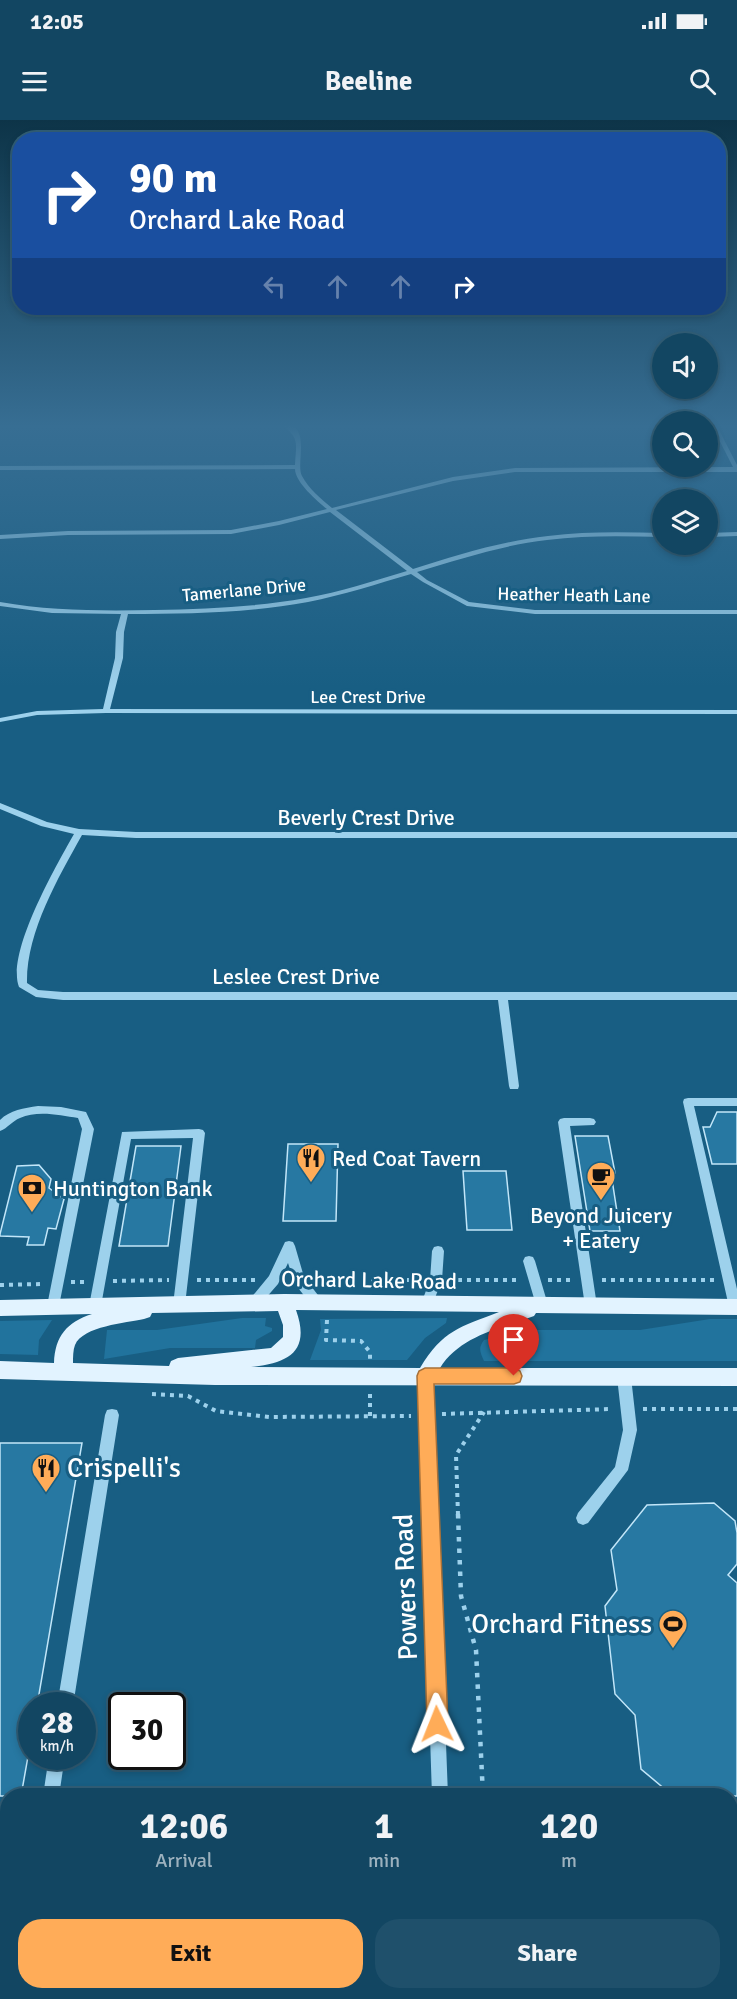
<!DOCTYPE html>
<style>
body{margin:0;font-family:Signika,sans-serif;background:#1f506b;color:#f1f3f6;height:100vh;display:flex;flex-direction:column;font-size:22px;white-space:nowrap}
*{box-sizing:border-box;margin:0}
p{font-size:20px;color:#9cb1be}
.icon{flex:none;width:33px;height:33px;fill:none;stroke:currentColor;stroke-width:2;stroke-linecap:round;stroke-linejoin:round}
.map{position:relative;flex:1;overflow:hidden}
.drawer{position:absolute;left:0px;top:1668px;width:738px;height:212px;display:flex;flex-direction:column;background:#124662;border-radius:24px 24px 0 0;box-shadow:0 3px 9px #0003,0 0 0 2px #315e77}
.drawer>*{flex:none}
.hud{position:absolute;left:12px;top:12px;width:714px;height:183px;border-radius:24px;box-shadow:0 3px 9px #0003,0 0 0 2px #315e77;background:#1a4fa0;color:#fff;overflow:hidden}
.buttons{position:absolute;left:652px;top:213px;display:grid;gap:12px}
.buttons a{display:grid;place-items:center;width:66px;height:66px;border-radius:50%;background:#124662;box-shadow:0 3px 9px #0003,0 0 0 2px #315e77;font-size:30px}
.speed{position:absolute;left:18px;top:1572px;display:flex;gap:12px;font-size:30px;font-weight:700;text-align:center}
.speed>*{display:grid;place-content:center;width:78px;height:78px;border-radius:50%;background:#124662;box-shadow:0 3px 9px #0003,0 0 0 2px #315e77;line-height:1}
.speed small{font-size:15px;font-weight:400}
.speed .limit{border:3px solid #111;border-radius:9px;background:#fff;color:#111}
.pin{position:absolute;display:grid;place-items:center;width:51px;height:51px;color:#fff;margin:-62px -26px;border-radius:50% 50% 50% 0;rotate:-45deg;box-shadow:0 0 6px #0007}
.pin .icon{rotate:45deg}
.me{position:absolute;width:66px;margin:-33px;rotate:358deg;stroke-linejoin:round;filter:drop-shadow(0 0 4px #0008)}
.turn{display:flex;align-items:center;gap:21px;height:126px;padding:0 18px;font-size:27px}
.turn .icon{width:78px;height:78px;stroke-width:2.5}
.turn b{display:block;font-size:42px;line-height:51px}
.lanes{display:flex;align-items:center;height:57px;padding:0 18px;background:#0003;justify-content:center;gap:30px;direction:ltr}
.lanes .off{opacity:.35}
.eta{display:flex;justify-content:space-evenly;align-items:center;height:102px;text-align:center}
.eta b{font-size:36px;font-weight:700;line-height:42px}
.primary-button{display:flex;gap:12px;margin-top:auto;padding:12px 18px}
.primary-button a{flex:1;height:69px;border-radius:24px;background:#ffac58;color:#111;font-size:24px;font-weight:700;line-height:69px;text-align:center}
.primary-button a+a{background:#1f506b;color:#f1f3f6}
.status{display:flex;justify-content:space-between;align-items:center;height:42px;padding:0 30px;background:#124662;direction:ltr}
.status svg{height:16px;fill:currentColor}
header{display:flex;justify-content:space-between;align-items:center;height:78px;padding:0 18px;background:#124662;font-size:27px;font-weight:700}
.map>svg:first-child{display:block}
.green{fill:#21739d}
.building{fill:#2778a2;stroke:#c2e6f9;stroke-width:1.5}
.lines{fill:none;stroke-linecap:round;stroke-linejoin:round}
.path-far1{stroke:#9dd1ec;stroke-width:4;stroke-dasharray:4 5;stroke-linecap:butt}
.path{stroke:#9dd1ec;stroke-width:4.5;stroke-dasharray:4.5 7;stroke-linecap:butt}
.minor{fill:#9dd1ec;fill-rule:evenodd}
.major{fill:#e2f3ff;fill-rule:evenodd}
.route{fill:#ffac58;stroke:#a67039;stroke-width:1.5}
.labels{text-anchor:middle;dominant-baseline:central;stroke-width:6;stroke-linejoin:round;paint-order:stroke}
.far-street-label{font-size:18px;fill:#fff;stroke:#185e83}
.street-label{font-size:22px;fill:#fff;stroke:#185e83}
.poi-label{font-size:22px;fill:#fff;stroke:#185e83;text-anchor:start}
.near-poi-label{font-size:27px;fill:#fff;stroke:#185e83;text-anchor:start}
.near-street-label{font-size:27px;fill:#fff;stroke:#185e83}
</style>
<div class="status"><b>12:05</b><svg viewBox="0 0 49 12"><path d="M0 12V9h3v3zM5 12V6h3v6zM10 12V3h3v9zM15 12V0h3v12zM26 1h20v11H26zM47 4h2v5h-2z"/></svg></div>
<header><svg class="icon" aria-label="menu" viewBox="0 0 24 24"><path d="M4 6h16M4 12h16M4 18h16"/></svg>Beeline<svg class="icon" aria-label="search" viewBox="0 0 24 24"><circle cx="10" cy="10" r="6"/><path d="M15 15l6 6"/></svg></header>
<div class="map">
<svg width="737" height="1879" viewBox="0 0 737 1879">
<rect width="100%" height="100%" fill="#185e83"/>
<path class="green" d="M242,1198H266L265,1206L272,1208V1211L256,1220L255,1228H170L104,1239L107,1210H157Z
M447,1198L446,1203L425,1218L407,1240H310L321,1210L320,1199Z
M710,1199H737V1241H484C480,1232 478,1228 484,1220L527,1210H640Z
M52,1200L39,1220L38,1235L0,1234V1201Z"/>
<path class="building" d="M717,992H737V1044H712L703,1007H710Z
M575,1016H608L615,1053H611L620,1111H590Z
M288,1024H338L336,1101H283Z
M136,1026H181L168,1126H119Z
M39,1045L51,1059L49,1068L64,1079L56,1109L48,1108L44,1125H27L29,1117L0,1116V1114L17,1046Z
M463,1051H506L512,1110H467Z
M0,1323H82L37,1586H32V1614L21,1676H0Z
M714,1383L735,1401L737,1413V1444L728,1455L737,1463V1676H673L641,1649L635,1595L615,1574L605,1486L617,1470L611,1430L647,1385Z"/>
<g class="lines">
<path class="path-far1" d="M197,1160H256
M317,1160H421
M449,1160H520
M548,1160H574
M602,1160H715
M113,1161L169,1160
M71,1162H85
M0,1165L43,1164
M327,1200L326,1220L361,1221L370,1232V1240
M152,1274L188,1276L216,1291L269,1297L411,1296
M370,1274V1296
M643,1289H737
M442,1294L612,1289
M458,1395L456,1335L484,1292"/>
<path class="path" d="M458,1394L461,1476L476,1530L483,1676
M495,1872V1879"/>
<path class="minor" d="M282,304C313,304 295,343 302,356C309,369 321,379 332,388L453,357L515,348L733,347L711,304H716L737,345V352H515L453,361L336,390L413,449C457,435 502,421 548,416C586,411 625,412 663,413V417C624,416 586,415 547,420C503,425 460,439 417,452L427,460L469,482L535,490H737V494H535L467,486L423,462L411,454C377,464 343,475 308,482C250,493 188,494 128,494L124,512L123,538L110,589L737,590V594L106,593L37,595L0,602V598L37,591L103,589L115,538L116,512L121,494L52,493L0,486V482C51,491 103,491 155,490C206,489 256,487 306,478C340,472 374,461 407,451L330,392L279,405L231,414L68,415L0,419V415L68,411L231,410L279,401L327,389C317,381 295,362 295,349L0,350V346L295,345C296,322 300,320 282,304Z
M737,412V416L708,417V413Z
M0,683L47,702L79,709L136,712H737V718H136L82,715C58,758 26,813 27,863L38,870L63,872H737V880H508L519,966L518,969H510L509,966L498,880H63L36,877L19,867C6,833 56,746 74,714L41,706L0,689Z
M688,978H737V986H694L737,1169V1192L735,1193L731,1191L729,1187L683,982L684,979Z
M38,986L61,987L86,992L94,1009L59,1186L57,1190L53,1192L49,1190L47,1186L82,1009L78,998C60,995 37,990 20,998C12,1001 8,1008 0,1011V1000C10,990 24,988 38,986Z
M564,998H590L594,999L596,1002L594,1005L570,1006L597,1186L595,1190L591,1192L587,1190L585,1186L558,1002L560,999Z
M199,1009L203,1010L205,1013L185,1185L183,1189L179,1191L175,1189L173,1185L193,1018L131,1019L101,1186L99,1190L95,1192L91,1190L89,1186L122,1012Z
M289,1121L293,1122L295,1126L304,1157L321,1179L323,1183L321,1187L317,1189L313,1187L295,1164L288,1143L278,1164L258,1187L254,1189L250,1187L248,1183L250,1179L269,1156L285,1122Z
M438,1126L442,1127L444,1131L442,1160L431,1188L427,1190L423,1188L421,1184L430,1160L432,1131L434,1127Z
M529,1136L533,1137L535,1141L548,1185L546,1189L542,1191L538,1189L536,1185L523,1141L525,1137Z
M425,1250L430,1252L432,1256L448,1676H432L418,1256L420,1252Z
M624,1251L629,1253L631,1257L637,1310L628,1350L588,1403L583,1405L578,1403L576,1398L578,1393L615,1347L623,1310L617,1257L619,1253Z
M112,1289L117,1290L119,1295L73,1586H57L105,1295L107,1290Z
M49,1636H65L59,1676H43Z
M730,1700H737V1716H730Z
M438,1872H456V1879H438Z"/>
<path class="major" d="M284,1174L737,1179V1195L536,1193L534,1196C501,1208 460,1216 440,1248H737V1266L215,1265L0,1259V1241L54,1243C55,1216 67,1202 92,1194L0,1196V1180ZM296,1190L499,1192C460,1207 443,1210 420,1248L251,1247C288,1243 311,1232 296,1190ZM278,1191L283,1205V1217L271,1228L178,1238L171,1241L169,1246L73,1243C73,1237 73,1230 75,1225C83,1206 126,1203 144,1199L150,1197L152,1193Z"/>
</g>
<linearGradient id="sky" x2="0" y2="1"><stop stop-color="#0d3448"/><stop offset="0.54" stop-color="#376e93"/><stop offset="1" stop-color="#376e93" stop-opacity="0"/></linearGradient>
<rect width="737" height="567" fill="url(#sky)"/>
<path class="route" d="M425,1248H514L520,1251L522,1256L520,1262L514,1264H434L448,1604L445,1612L437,1615L430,1612L427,1604L417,1256L419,1251Z"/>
<defs>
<g id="restaurant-pin" transform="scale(1.5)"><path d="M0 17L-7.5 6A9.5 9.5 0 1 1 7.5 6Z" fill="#ffac58" stroke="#185e83"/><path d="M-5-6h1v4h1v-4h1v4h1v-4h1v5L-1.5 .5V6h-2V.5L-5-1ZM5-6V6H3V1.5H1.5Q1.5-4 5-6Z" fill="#111"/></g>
<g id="cafe-pin" transform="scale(1.5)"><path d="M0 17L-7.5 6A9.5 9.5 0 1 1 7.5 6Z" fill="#ffac58" stroke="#185e83"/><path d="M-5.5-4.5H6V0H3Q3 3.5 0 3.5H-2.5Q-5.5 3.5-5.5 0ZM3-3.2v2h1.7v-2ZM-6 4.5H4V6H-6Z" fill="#111"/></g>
<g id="bank-pin" transform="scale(1.5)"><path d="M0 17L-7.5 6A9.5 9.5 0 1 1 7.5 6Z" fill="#ffac58" stroke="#185e83"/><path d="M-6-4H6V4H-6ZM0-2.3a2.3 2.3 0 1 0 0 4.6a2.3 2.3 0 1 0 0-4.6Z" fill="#111"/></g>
<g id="stadium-pin" transform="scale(1.5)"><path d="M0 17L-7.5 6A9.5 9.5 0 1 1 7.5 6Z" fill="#ffac58" stroke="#185e83"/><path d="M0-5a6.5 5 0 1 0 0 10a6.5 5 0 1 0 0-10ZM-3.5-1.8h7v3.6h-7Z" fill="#111"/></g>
</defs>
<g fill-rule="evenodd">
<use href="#restaurant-pin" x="311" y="1038"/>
<use href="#cafe-pin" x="601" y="1056"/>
<use href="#bank-pin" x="32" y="1068"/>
<use href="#restaurant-pin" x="46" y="1348"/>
<use href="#stadium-pin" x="673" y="1504"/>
</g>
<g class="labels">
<g class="far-street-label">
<text transform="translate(244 470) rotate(-5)">Tamerlane Drive</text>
<text transform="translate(574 475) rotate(1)">Heather Heath Lane</text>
<text x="368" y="577">Lee Crest Drive</text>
</g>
<g class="street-label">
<text x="366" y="697">Beverly Crest Drive</text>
<text x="296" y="856">Leslee Crest Drive</text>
<text transform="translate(369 1160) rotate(1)">Orchard Lake Road</text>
</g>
<g class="poi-label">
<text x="332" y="1038">Red Coat Tavern</text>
<text x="53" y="1068">Huntington Bank</text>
<text x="601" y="1095" text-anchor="middle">Beyond Juicery<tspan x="601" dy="25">+ Eatery</tspan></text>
</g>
<g class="near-poi-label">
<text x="67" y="1348">Crispelli's</text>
<text x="652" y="1504" text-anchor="end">Orchard Fitness</text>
</g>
<g class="near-street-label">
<text transform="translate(406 1467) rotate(-92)">Powers Road</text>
</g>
</g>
</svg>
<div class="buttons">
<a><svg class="icon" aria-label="sound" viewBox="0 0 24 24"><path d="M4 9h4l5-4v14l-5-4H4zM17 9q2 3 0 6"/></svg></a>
<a><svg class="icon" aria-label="search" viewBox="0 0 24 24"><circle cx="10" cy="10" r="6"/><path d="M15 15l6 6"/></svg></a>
<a><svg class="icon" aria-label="layers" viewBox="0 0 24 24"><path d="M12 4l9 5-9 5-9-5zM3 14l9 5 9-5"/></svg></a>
</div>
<div class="speed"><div>28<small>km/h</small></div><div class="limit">30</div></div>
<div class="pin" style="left:514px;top:1256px;background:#d93025"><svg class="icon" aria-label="arrive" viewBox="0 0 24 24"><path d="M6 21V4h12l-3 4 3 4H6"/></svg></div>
<svg class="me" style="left:437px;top:1604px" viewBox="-20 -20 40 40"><path d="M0-17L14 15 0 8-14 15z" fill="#ffac58" stroke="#fff" stroke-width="4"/></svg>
<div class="hud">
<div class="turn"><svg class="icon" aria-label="right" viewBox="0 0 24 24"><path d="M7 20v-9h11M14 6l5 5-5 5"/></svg><div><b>90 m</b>Orchard Lake Road</div></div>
<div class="lanes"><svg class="icon off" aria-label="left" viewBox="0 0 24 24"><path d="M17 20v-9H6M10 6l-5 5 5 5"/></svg><svg class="icon off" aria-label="ahead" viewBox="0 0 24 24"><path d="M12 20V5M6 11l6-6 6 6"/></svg><svg class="icon off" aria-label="ahead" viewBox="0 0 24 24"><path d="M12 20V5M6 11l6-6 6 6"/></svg><svg class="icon" aria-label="right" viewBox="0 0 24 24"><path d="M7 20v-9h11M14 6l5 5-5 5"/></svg></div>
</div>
<section class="drawer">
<div class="eta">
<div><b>12:06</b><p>Arrival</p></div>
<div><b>1</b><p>min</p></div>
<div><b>120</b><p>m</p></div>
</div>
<div class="primary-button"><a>Exit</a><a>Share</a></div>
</section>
</div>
